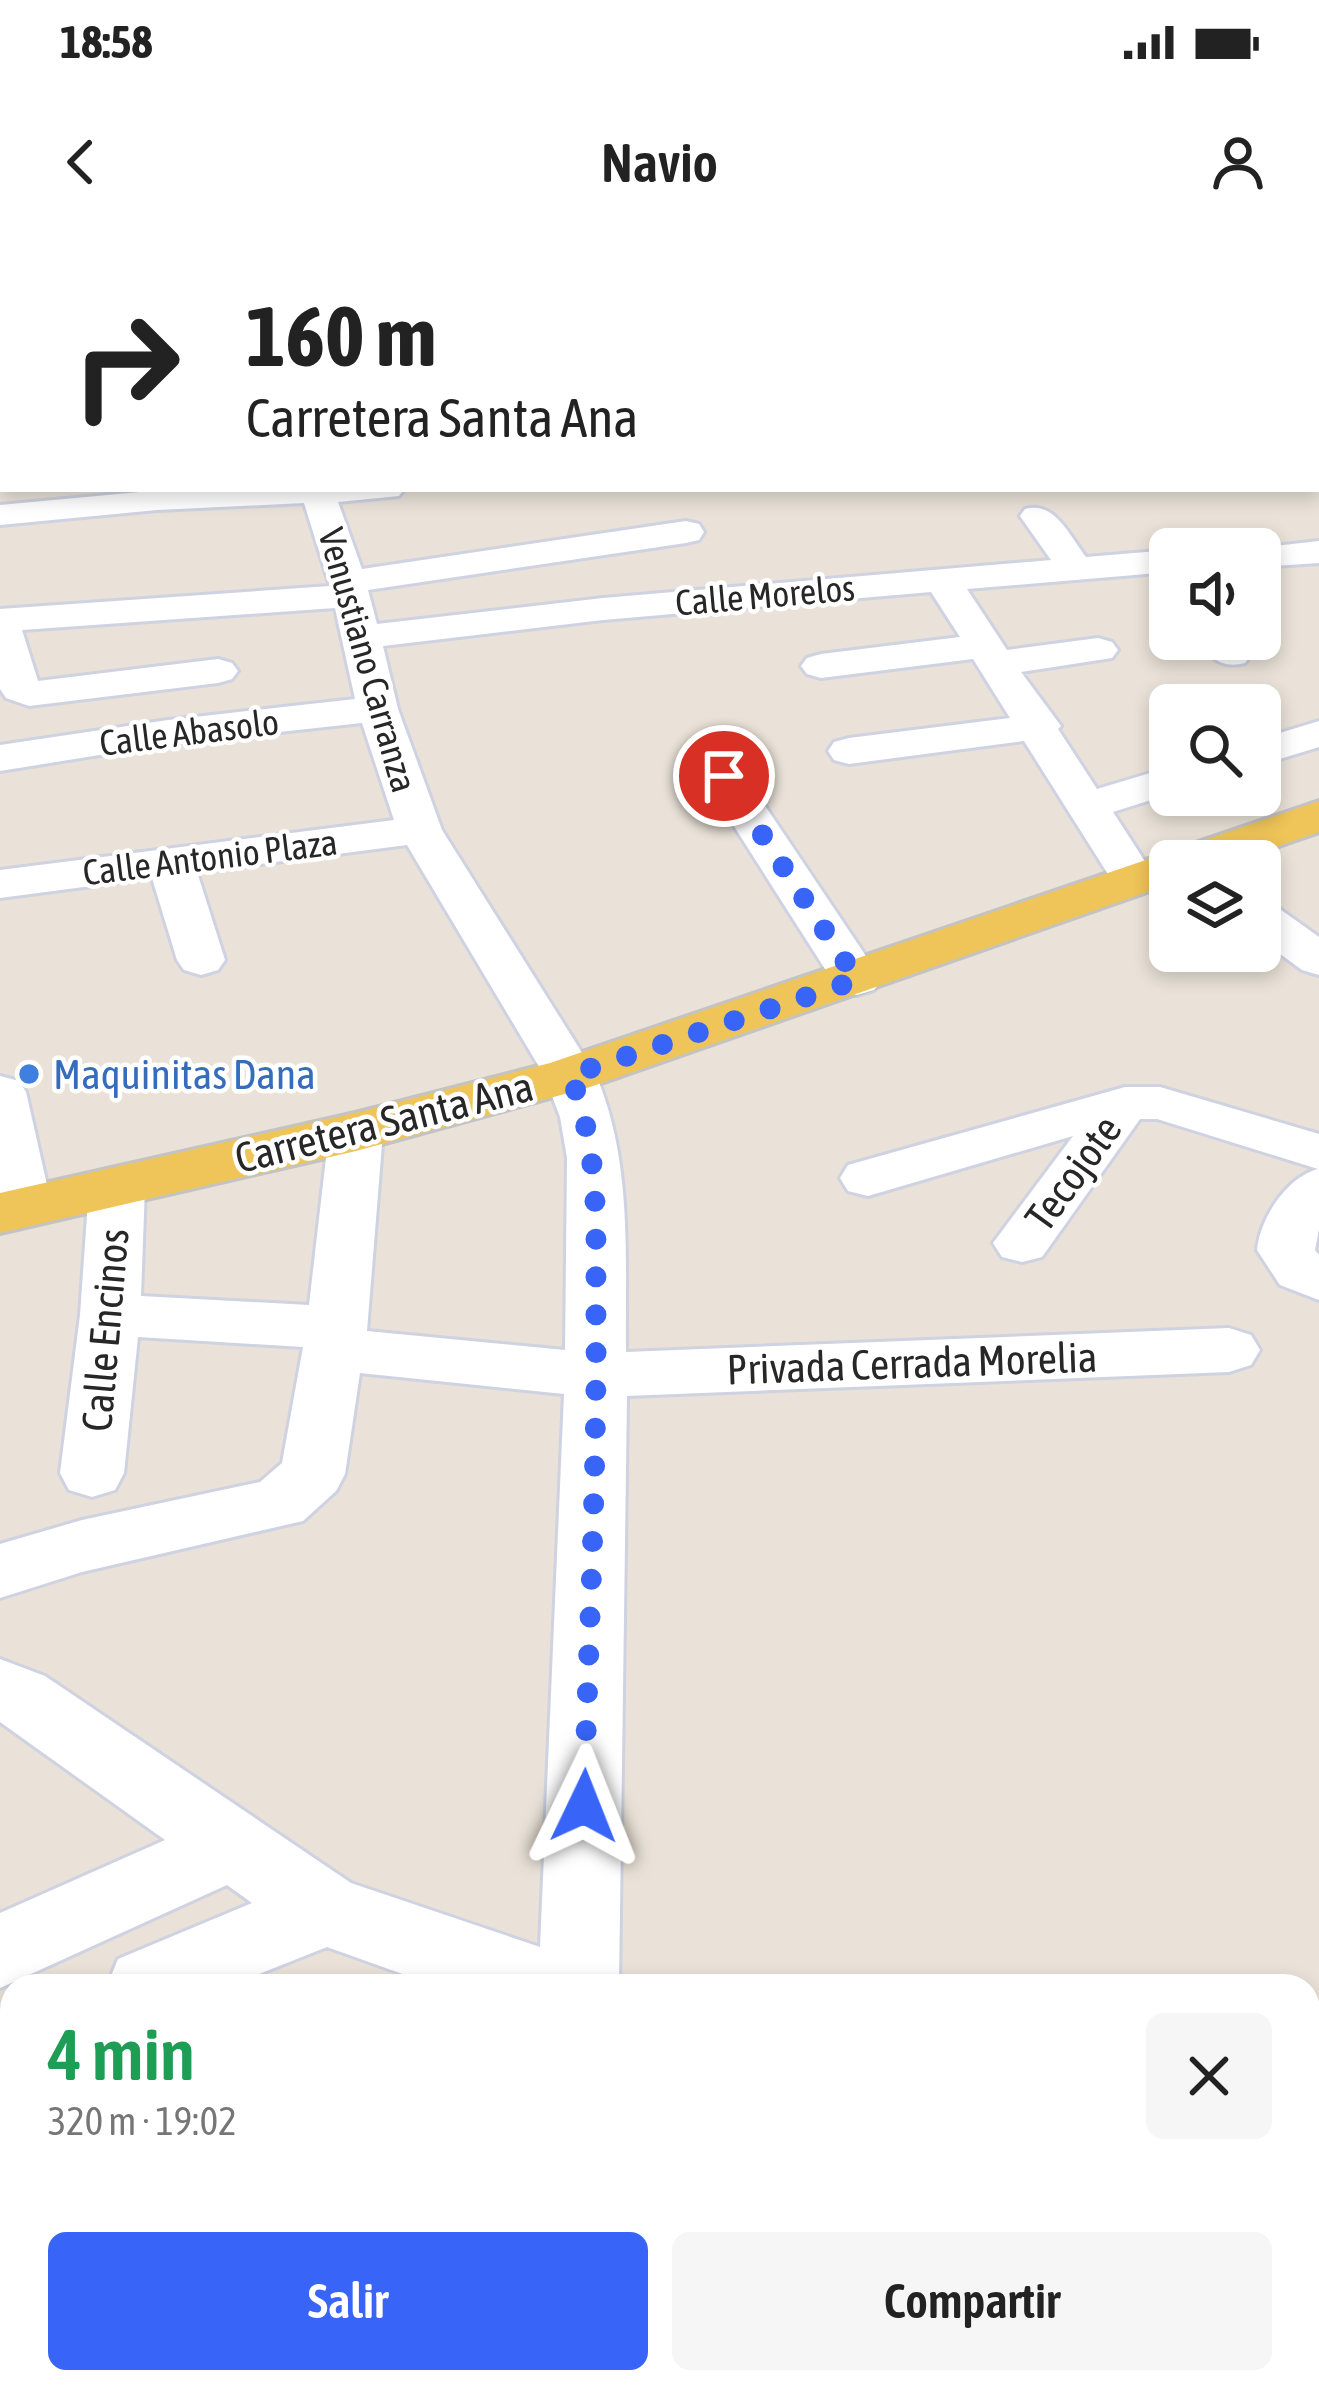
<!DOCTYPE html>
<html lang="es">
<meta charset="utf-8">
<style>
body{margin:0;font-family:"Asap Condensed",sans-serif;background:#f6f6f6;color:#222;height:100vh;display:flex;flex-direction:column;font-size:45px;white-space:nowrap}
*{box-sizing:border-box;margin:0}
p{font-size:39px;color:#767676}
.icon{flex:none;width:66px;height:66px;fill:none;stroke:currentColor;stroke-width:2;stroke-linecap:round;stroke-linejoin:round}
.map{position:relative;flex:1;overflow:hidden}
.side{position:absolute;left:0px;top:1734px;width:1320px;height:420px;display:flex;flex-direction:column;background:#fff;border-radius:36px 36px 0 0;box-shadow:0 6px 18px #0003}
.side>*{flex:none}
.guide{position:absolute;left:0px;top:0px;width:1320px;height:252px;box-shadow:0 6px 18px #0003;background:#fff;color:#222;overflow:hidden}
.tools{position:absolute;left:1149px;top:288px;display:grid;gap:24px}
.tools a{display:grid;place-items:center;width:132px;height:132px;border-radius:18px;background:#fff;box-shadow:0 6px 18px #0003;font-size:60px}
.pin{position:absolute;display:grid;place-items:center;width:102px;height:102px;color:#fff;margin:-51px;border:6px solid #fff;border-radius:50%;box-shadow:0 3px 12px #0007}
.me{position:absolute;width:132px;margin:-66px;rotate:2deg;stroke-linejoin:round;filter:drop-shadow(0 0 9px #0008)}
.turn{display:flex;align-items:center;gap:42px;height:252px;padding:0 48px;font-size:54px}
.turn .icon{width:156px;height:156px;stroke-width:2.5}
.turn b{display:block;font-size:84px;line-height:102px}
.round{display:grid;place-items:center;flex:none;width:126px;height:126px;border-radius:18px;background:#f6f6f6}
.head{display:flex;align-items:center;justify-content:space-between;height:204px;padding:0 48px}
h1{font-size:72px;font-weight:600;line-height:90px;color:#1e9e55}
.button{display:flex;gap:24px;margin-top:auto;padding:24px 48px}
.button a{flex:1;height:138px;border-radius:18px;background:#3864f8;color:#fff;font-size:48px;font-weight:600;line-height:138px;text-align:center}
.button a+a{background:#f6f6f6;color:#222}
.status{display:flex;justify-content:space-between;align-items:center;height:84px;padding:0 60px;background:#fff;direction:ltr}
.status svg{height:33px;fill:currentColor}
header{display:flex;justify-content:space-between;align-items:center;height:156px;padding:0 48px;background:#fff;font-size:54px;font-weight:600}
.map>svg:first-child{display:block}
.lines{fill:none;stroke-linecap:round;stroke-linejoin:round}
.minor-casing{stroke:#ced2e1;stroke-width:6}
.major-casing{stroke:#c3c3c3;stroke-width:6}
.minor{fill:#fff;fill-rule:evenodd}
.major{fill:#efc559;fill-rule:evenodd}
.route{stroke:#3864f8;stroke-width:21;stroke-dasharray:0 37.8}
.shop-dot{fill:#3f7fe0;stroke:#fff;stroke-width:4.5}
.labels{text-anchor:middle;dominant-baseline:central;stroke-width:9;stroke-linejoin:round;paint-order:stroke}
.far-street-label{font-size:36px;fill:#272727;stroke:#fff}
.shop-label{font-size:42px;fill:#366cbe;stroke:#fff;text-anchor:start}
.street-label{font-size:42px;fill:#272727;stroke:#fff}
</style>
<div class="status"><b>18:58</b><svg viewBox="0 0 49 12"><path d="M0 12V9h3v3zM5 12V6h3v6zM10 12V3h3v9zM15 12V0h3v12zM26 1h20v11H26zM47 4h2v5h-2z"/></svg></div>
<header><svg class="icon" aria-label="back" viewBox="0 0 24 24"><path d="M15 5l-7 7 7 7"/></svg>Navio<svg class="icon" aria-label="person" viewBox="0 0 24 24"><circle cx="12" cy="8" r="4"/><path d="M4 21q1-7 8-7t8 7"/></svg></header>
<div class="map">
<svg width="1319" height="2154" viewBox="0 0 1319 2154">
<rect width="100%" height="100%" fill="#eae2d8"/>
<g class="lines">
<g class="minor-casing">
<path id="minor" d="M776,0H802L804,3H778Z
M847,0H1014L1012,3Z
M1110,0H1138L1140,3H1112Z
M0,25H3V41H0Z
M1317,36H1319V54H1317Z
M3,68V86L0,87V69Z
M1317,138H1319V157H1317Z
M0,164H3L0,185Z
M1317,199H1319V219H1317Z
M404,249L399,256L338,262L362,329L686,281L699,284L704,292L699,300L686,303L368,350L377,384L603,358L1051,320L1020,276L1025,269C1055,261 1069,295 1086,317L1170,310V332L967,349L1007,410L1098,398L1112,402L1118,410L1112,418L1021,432L1061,486L1058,489L1097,549L1170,527V554L1113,572L1157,640L1150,650L1134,654L1118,650L1024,501L849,524L834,520L828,511L834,502L849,498L1010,478L973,419L821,438L807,434L801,426L807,418L821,414L960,397L931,352L603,380L383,406L398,469L442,590L596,835C633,923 625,1018 626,1112L1229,1088L1251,1095L1260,1110L1251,1125L1229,1132L627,1156L619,1746H436L327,1707L229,1746H107L118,1719L252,1663L227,1645L0,1748V1673L165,1600L0,1482V1419L45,1436L351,1643L540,1707L564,1154L360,1133L345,1234L336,1251L303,1281L82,1332L0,1358V1304L82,1280L260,1242L282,1223L303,1107L138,1097L124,1233L115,1250L92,1257L69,1250L60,1233L80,1075L89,947L97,934L117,929L137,934L145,947L141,1056L309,1065L329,892L337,880L356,875L375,880L383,892L367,1091L565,1110L567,918L560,877L544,835L407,605L197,632L225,720L218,730L201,735L184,730L177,720L152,638L0,658V630L394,580L362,483L168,504L0,531V505L168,480L355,459L335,368L22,390L38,441L218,419L232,423L238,431L232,439L218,443L29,466L6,458L0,449V369L330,346L304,263L157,270L0,285V265L172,249Z
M1319,301V323L1260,327V309H1247Z
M1197,399H1238L1251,415L1245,423C1221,429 1210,418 1197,399Z
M1319,481V507L1260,525V499Z
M724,523L739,527L882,740L874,750L857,755L840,750L832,740L702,536L709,527Z
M1260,663L1277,667L1319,697V735L1302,730L1260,699Z
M0,836L19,841L26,852L52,967L44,980L24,986L4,980L0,974Z
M1125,847H1160L1319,894V989L1315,1010L1319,1015V1060L1280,1045L1257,1010C1260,978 1287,937 1318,929L1157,879H1140L1042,1017L1022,1022L1002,1017L993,1003L1073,896L868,956L848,951L840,938L848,925Z
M12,1778V1861L0,1865V1783Z
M1319,1826V1913L1308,1918V1831Z
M1008,2142H1106L1111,2154H1013Z"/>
</g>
<g class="major-casing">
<path id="major" d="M1319,561V592L1236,621H1170V644L590,847L356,911L0,993V953L355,873L550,823Z"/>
</g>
<use href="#minor" class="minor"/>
<use href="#major" class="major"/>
</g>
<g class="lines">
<path class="route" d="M584,1566C588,1404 597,1241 596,1079C595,995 602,914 570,835L857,740L724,536"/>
</g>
<circle class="shop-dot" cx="29" cy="834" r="12"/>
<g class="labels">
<g class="far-street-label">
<text transform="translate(765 355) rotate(-5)">Calle Morelos</text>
<text transform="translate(368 420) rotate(74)">Venustiano Carranza</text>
<text transform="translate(189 492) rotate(-7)">Calle Abasolo</text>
<text transform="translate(210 617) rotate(-7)">Calle Antonio Plaza</text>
</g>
<g class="shop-label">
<text x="53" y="834">Maquinitas Dana</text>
</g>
<g class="street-label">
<text transform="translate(384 882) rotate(-14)">Carretera Santa Ana</text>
<text transform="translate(1073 933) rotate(-54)">Tecojote</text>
<text transform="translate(105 1090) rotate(-85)">Calle Encinos</text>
<text transform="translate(912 1123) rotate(-2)">Privada Cerrada Morelia</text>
</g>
</g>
</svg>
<div class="tools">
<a><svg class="icon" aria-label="sound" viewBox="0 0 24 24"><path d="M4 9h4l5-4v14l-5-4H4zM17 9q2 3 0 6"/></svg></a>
<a><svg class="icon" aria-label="search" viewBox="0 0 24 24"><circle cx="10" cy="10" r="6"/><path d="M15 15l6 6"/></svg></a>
<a><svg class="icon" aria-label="layers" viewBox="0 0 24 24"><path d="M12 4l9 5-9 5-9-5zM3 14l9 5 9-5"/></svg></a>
</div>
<div class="pin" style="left:724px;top:536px;background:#d93025"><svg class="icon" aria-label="arrive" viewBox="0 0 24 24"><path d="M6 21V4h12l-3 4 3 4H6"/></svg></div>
<svg class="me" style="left:584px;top:1566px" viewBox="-20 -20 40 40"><path d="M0-17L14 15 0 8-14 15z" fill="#3864f8" stroke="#fff" stroke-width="4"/></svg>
<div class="guide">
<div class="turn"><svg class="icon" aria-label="right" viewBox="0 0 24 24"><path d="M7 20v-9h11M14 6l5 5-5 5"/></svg><div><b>160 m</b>Carretera Santa Ana</div></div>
</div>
<section class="side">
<div class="head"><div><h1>4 min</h1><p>320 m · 19:02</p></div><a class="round"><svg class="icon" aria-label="close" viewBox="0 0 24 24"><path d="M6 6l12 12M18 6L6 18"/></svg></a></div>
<div class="button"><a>Salir</a><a>Compartir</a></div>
</section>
</div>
